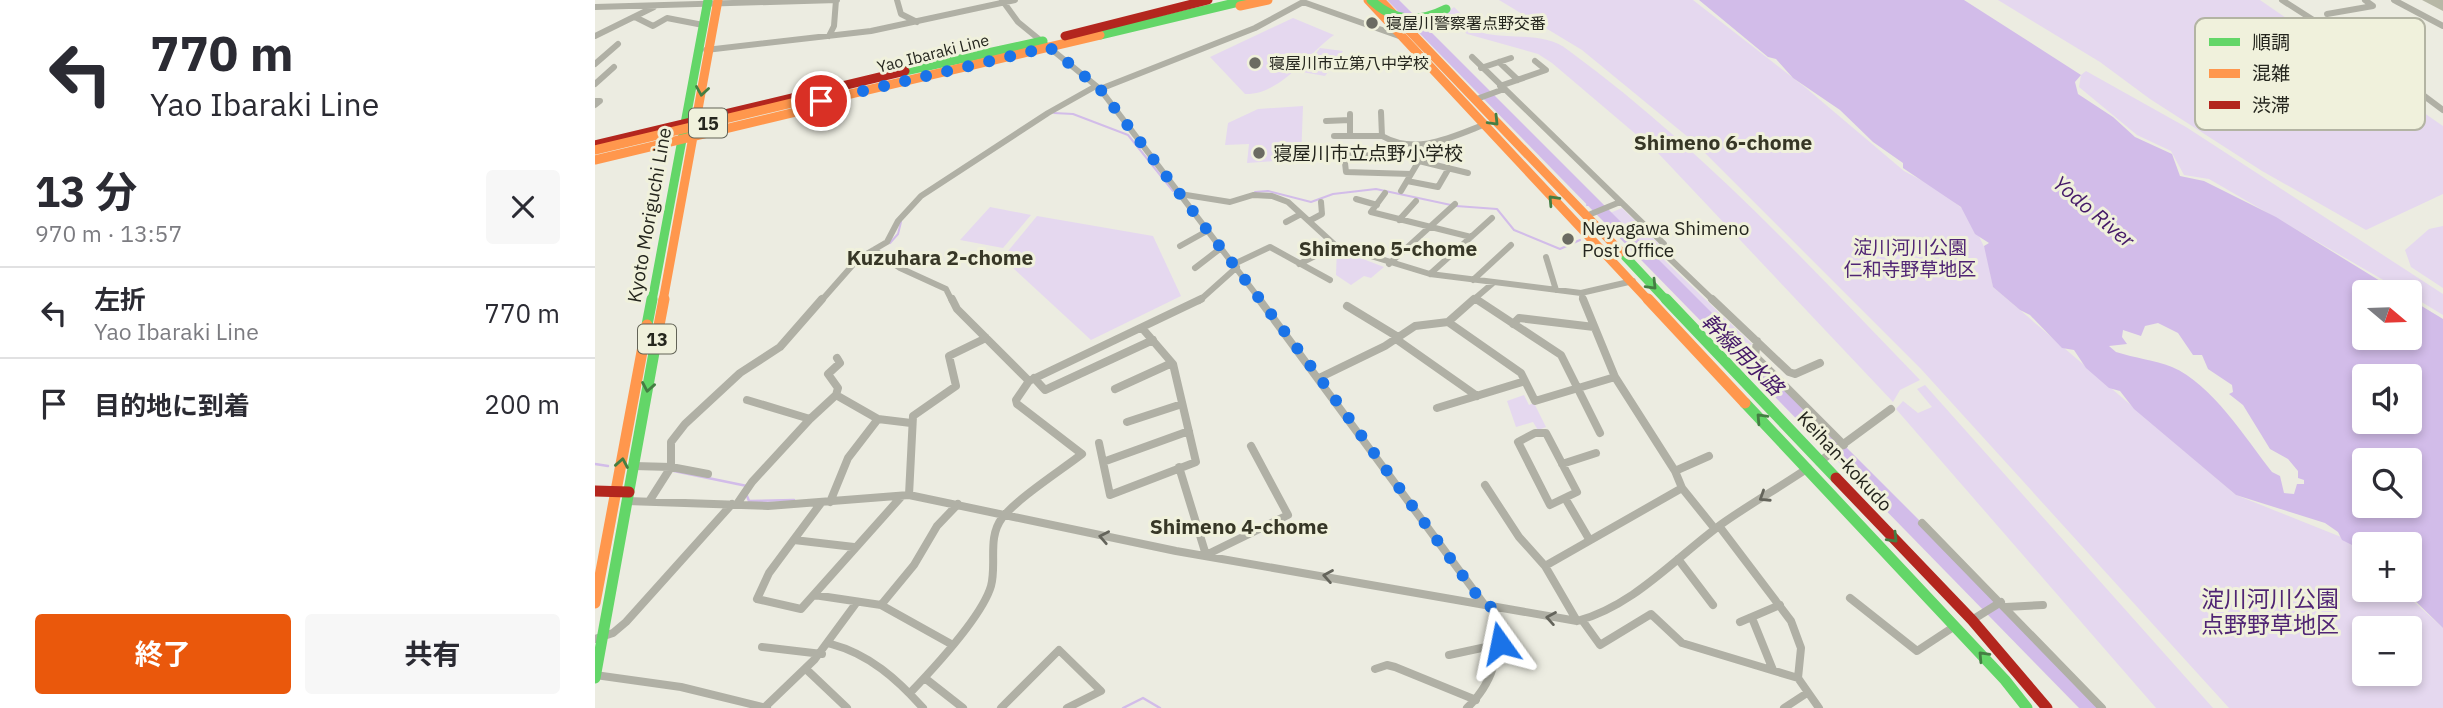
<!DOCTYPE html>
<html lang="ja">
<meta charset="utf-8">
<style>
body{margin:0;font-family:"IBM Plex Sans","Noto Sans JP",sans-serif;background:#f7f7f7;color:#2b2b33;height:100vh;display:flex;flex-direction:column;font-size:26px;white-space:nowrap}
*{box-sizing:border-box;margin:0}
p{font-size:23px;color:#7c7c81}
.icon{flex:none;width:38px;height:38px;fill:none;stroke:currentColor;stroke-width:2;stroke-linecap:round;stroke-linejoin:round}
.map{position:relative;flex:1;overflow:hidden}
.details{display:flex;flex-direction:column;background:#fff;width:595px}
.details>*{flex:none}
.top-card{background:#fff;color:#2b2b33;overflow:hidden}
.needle{width:46px;rotate:109deg}
.tools{position:absolute;left:1757px;top:280px;display:grid;gap:14px}
.tools a{display:grid;place-items:center;width:70px;height:70px;border-radius:7px;background:#fff;box-shadow:0 4px 10px #0003;font-size:35px}
.pin{position:absolute;display:grid;place-items:center;width:60px;height:60px;color:#fff;margin:-30px;border:4px solid #fff;border-radius:50%;box-shadow:0 2px 7px #0007}
.me{position:absolute;width:77px;margin:-38px;rotate:348deg;stroke-linejoin:round;filter:drop-shadow(0 0 5px #0008)}
.turn{display:flex;align-items:center;gap:24px;height:147px;padding:0 35px;font-size:32px}
.turn .icon{width:91px;height:91px;stroke-width:2.5}
.turn b{display:block;font-size:49px;line-height:60px}
.round{display:grid;place-items:center;flex:none;width:74px;height:74px;border-radius:7px;background:#f7f7f7}
.headline{display:flex;align-items:center;justify-content:space-between;height:119px;padding:0 35px}
h1{font-size:42px;font-weight:700;line-height:52px}
.button{display:flex;gap:14px;margin-top:auto;padding:14px 35px}
.button a{flex:1;height:80px;border-radius:7px;background:#ea580c;color:#fff;font-size:28px;font-weight:700;line-height:80px;text-align:center}
.button a+a{background:#f7f7f7;color:#2b2b33}
ul{padding:0;list-style:none}
li{display:flex;align-items:center;gap:21px;height:91px;padding:0 35px;border-top:2px solid #e1e1e2}
li div{flex:1}
li b{display:block;font-size:26px}
li em{font-style:normal}
main{display:flex;flex:1;min-height:0}
.map>svg:first-child{display:block}
.green{fill:#e5d8ef;fill-rule:evenodd}
.water{fill:#d2bce9;fill-rule:evenodd}
.lines{fill:none;stroke-linecap:round;stroke-linejoin:round}
.stream-far1{stroke:#d2bce9;stroke-width:2}
.stream{stroke:#d2bce9;stroke-width:2.5}
.river{fill:#d2bce9;fill-rule:evenodd}
.street-far1{stroke:#b0b0a5;stroke-width:6}
.street{stroke:#b0b0a5;stroke-width:8}
.fast-far1{stroke:#63d668;stroke-width:9}
.fast{stroke:#63d668;stroke-width:11}
.slow-far1{stroke:#ff974d;stroke-width:9}
.slow{stroke:#ff974d;stroke-width:11}
.jam-far1{stroke:#b3261e;stroke-width:9}
.jam{stroke:#b3261e;stroke-width:11}
.fast-bridge{stroke:#63d668;stroke-width:9}
.slow-bridge{stroke:#ff974d;stroke-width:9}
.wall{fill:#b7b8a6}
.oneway{stroke:#447e43}
.oneway2{stroke:#64645b}
.route{stroke:#1a73e8;stroke-width:12;stroke-dasharray:0 21.6}
.poi-dot{fill:#6b6b62;stroke:#f0f1dc;stroke-width:2.5}
.labels{text-anchor:middle;dominant-baseline:central;stroke-width:6;stroke-linejoin:round;paint-order:stroke}
.far-poi-label{font-size:16px;fill:#25261e;stroke:#f0f1dc;text-anchor:start}
.far-street-label{font-size:16px;fill:#25261e;stroke:#f0f1dc}
.shield{fill:#f0f1dc;stroke:#626357;stroke-width:2}
.shield-label{font-size:18px;font-weight:bold;fill:#25261e}
.poi-label{font-size:19px;fill:#25261e;stroke:#f0f1dc;text-anchor:start}
.street-label{font-size:19px;fill:#25261e;stroke:#f0f1dc}
.park-label{font-size:19px;fill:#502574;stroke:#f0f1dc}
.neighbourhood-label{font-size:21px;font-weight:bold;fill:#373726;stroke:#f0f1dc}
.water-label{font-size:21px;font-style:italic;fill:#451968;stroke:#f0f1dc}
.near-park-label{font-size:23px;fill:#502574;stroke:#f0f1dc}
.key{fill:#f0f1dc;stroke:#b3b4a3;stroke-width:2}
.key-label{font-size:19px;fill:#25261e}
</style>
<main>
<section class="details">
<div class="top-card">
<div class="turn"><svg class="icon" aria-label="left" viewBox="0 0 24 24"><path d="M17 20v-9H6M10 6l-5 5 5 5"/></svg><div><b>770 m</b>Yao Ibaraki Line</div></div>
</div>
<div class="headline"><div><h1>13 分</h1><p>970 m · 13:57</p></div><a class="round"><svg class="icon" aria-label="close" viewBox="0 0 24 24"><path d="M6 6l12 12M18 6L6 18"/></svg></a></div>
<ul>
<li><svg class="icon" aria-label="left" viewBox="0 0 24 24"><path d="M17 20v-9H6M10 6l-5 5 5 5"/></svg><div><b>左折</b><p>Yao Ibaraki Line</p></div><em>770 m</em></li>
<li><svg class="icon" aria-label="arrive" viewBox="0 0 24 24"><path d="M6 21V4h12l-3 4 3 4H6"/></svg><div><b>目的地に到着</b></div><em>200 m</em></li>
</ul>
<div class="button"><a>終了</a><a>共有</a></div>
</section>
<div class="map">
<svg width="1848" height="708" viewBox="0 0 1848 708">
<rect width="100%" height="100%" fill="#ecece1"/>
<path class="green" d="M904,0H1098L1211,88L1309,171L1341,188L1373,213L1391,251L1398,287L1641,495L1751,539L1769,556V590H1806L1848,628V708H1634L1326,369L1099,142L987,50ZM1769,628H1815V674H1769Z
M1403,0H1665L1848,126V194L1771,230L1667,171L1555,99L1505,62Z
M859,7C867,14 882,33 892,34C918,39 950,32 973,50C1103,145 1214,265 1325,380L1305,390L1298,402L1063,153L957,63L943,54L872,34L849,15Z
M698,18L739,35C712,54 686,95 650,94L615,57Z
M725,48L748,51L730,76L707,72Z
M1491,71L1591,127L1848,294V315L1815,295V292H1809L1614,179L1589,175L1576,151L1542,135L1484,87L1486,75Z
M708,106L706,159L652,163L654,144L630,145L633,123L663,109Z
M395,207L436,215L408,248L365,240Z
M1027,208L1067,247L1066,257L1157,344L1149,348L1015,213Z
M442,216L558,236L586,296L496,340L417,267L404,262Z
M1848,226V288L1816,267L1810,250L1834,229Z
M742,249L789,267L776,278L769,276L756,285L741,275Z
M1330,385L1618,708H1561L1301,409L1308,401L1323,413L1337,407L1322,389Z
M929,395L934,405L939,403L951,427L943,430L938,422L921,427L912,401Z"/>
<path class="water" d="M1104,0H1369L1486,75L1480,82L1483,94L1518,117L1540,137L1577,154L1585,176L1609,181L1681,217L1803,292H1769V338H1815V299L1848,319V628L1809,590H1815V544H1769V551L1747,540L1743,532L1730,523L1641,495L1539,409L1525,391L1514,388L1491,368L1479,350L1467,348L1435,315L1425,310L1398,287L1389,246L1394,243L1380,234L1366,207L1308,168V163L1278,142L1245,110L1198,78L1181,59L1173,57ZM1563,323L1583,333L1598,355H1607L1613,369L1637,385L1638,392L1634,394L1648,405L1675,449L1693,459L1703,471V478L1709,480V484H1702L1699,494L1689,493L1685,476L1677,472C1651,439 1617,384 1577,367C1559,360 1540,358 1521,352L1514,346L1532,344L1527,337L1528,330L1546,336L1550,326ZM1769,376H1815V422H1769ZM1815,460V506H1769V460Z"/>
<g class="lines">
<path class="stream-far1" d="M459,113L478,114L533,135L578,191
M660,192L673,191L716,202L738,194L781,189L856,205
M992,205H1000
M861,206L902,209L919,230L965,249L985,240
M1013,226L1019,223
M295,243L303,234L306,222"/>
<path class="stream" d="M0,464L13,466
M79,471L152,486
M152,496L154,501L199,500
M528,708L548,698L565,708"/>
<path class="river" d="M792,0H804L1505,701L1508,708H1484Z"/>
<path class="street-far1" d="M302,0L306,14L322,22
M407,0L423,22L505,89L666,301
M1687,0L1784,62L1848,110
M1799,0L1848,26
M0,7L242,0
M1732,14L1778,6L1770,0
M40,17L58,26L72,18L108,25
M0,36L59,7
M234,36L239,26L241,0
M111,50L276,31L420,0
M877,57L1069,244V253L1119,301
M904,62L923,80
M0,64L23,44
M886,68L916,58
M0,84L19,67
M905,86L951,70L940,61
M505,89L660,28L708,2L804,36
M879,100L909,89
M0,101H5L0,105
M786,112L787,136C821,155 855,138 888,125
M755,114V136
M731,121L755,120
M739,136H787
M743,152L805,156L807,144
M749,154L751,172L816,174
M824,161L873,173
M812,181L843,187L854,168
M806,191L834,144
M790,193L776,212L876,237
M585,194L635,202L658,195L677,196L693,202L740,245L835,274L986,293L1038,281
M761,199L782,205
M991,216L1025,202
M804,220L821,201
M714,221L727,214L726,202
M691,222L706,214
M585,246L612,231
M279,250L305,268L351,289L357,301
M951,257L961,290
M639,264L675,247L735,280
M704,264L720,256
M794,264L860,204
M600,268L626,248
M835,274L897,218
M878,280L916,245
M986,293L989,301
M881,299L884,301
M226,301L263,259L292,242L303,221L326,196L453,113L501,86
M604,301L642,267
M877,301L898,283"/>
<path class="street" d="M664,299L889,604
M879,299L853,322L926,373L940,401L1020,377
M881,299L966,355L1005,433
M988,299L1020,377L1080,471L1087,488L1120,529
M1117,299L1194,372L1200,374L1225,363
M752,306L803,337
M918,324L924,318L999,327
M801,339L882,396
M1162,341L1160,356L1249,445
M439,378L450,390L558,340
M724,378L790,346L820,326L853,322
M434,381L606,299
M520,389L577,363
M842,408L930,381
M215,419L241,395
M283,419L316,423
M532,422L587,404
M940,433H951L982,492L955,505L923,442Z
M504,443L515,495L601,462L578,364L547,328
M508,462L594,431
M1224,462L1296,409
M967,464L1001,453
M39,466L76,467V442L90,424L145,373L185,347L227,299
M584,467L611,555L693,515L656,446
M1080,471L1114,456
M890,485L924,537L950,566L982,621
M314,495L318,416L361,386L354,356L391,338
M970,498L994,539
M55,500L76,467L113,474
M32,501L173,506L314,495L581,551L982,621C1039,606 1081,557 1128,523C1155,504 1185,487 1213,468
M235,502L253,458L283,419L241,395L243,388L233,374L245,363L242,358
M226,503L174,573L162,599L206,609L306,497
M142,504L157,482L215,419L152,400
M1327,523L1507,708
M1124,526L1196,621L1206,648L1203,678L1224,708
M199,540L259,547
M1083,559L1118,605
M950,566L1087,488
M219,595L286,605L356,644
M1255,598L1322,651L1360,626
M286,605L319,565L342,526L363,504
M1411,607L1448,605
M1157,618L1178,670
M987,620L1005,645L1056,614L1087,643L1203,678
M1377,620L1406,602
M1145,622L1185,605
M0,639L18,633L31,622L137,504
M236,644C274,654 302,679 328,708
M167,647L227,654
M854,655L905,644
M780,669L792,665L800,667L881,700
M212,670L252,708
M0,675L86,687L172,708
M331,679L368,708
M315,693C338,669 387,617 396,586C402,564 392,538 407,518C423,498 465,471 487,454L422,404L421,400L434,381L362,309L357,299
M169,708L220,659L262,602
M406,708L464,650L506,691L472,708
M872,708C902,679 907,647 897,607
M1189,708L1212,693"/>
<path class="fast-far1" d="M505,35L652,0
M310,71L448,41
M1026,252L1072,301
M57,301L113,0"/>
<path class="fast" d="M1071,299L1241,478
M52,325L57,299
M1150,403L1410,680L1432,708
M0,678L62,336"/>
<path class="slow-far1" d="M773,0L1054,301
M785,0L1026,252
M645,6L673,0
M226,101L505,35
M0,160L234,104
M68,301L123,0"/>
<path class="slow" d="M1053,299L1150,403
M62,336L69,299
M0,603L52,325"/>
<path class="jam-far1" d="M470,36L613,0
M0,145L310,71"/>
<path class="jam" d="M1241,478L1377,620L1452,708
M0,491L34,492"/>
<path class="fast-bridge" d="M776,0C799,22 823,23 851,9"/>
<path class="slow-bridge" d="M0,150L226,96"/>
</g>
<path class="wall" d="M1827,0H1848V11Z"/>
<defs><path id="oneway-chevron" d="M-2-3.5L2.5 0L-2 3.5" fill="none" stroke-width="1.6" stroke-linecap="round" stroke-linejoin="round" transform="scale(1.75)"/></defs>
<g class="oneway">
<use href="#oneway-chevron" transform="translate(107 91) rotate(99)"/>
<use href="#oneway-chevron" transform="translate(899 121) rotate(46)"/>
<use href="#oneway-chevron" transform="translate(958 200) rotate(-133)"/>
<use href="#oneway-chevron" transform="translate(1057 285) rotate(46)"/>
<use href="#oneway-chevron" transform="translate(53 387) rotate(100)"/>
<use href="#oneway-chevron" transform="translate(1166 418) rotate(-133)"/>
<use href="#oneway-chevron" transform="translate(27 463) rotate(-80)"/>
<use href="#oneway-chevron" transform="translate(1298 538) rotate(46)"/>
<use href="#oneway-chevron" transform="translate(1388 656) rotate(-133)"/>
</g>
<g class="oneway2">
<use href="#oneway-chevron" transform="translate(1169 497) rotate(147)"/>
<use href="#oneway-chevron" transform="translate(509 537) rotate(-169)"/>
<use href="#oneway-chevron" transform="translate(733 576) rotate(-170)"/>
<use href="#oneway-chevron" transform="translate(956 618) rotate(-170)"/>
</g>
<g class="lines">
<path class="route" d="M226,101L454,47L505,89L724,377L889,605L897,607L905,643"/>
</g>
<g class="poi-dot">
<circle cx="777" cy="23" r="7"/>
<circle cx="660" cy="63" r="7"/>
<circle cx="664" cy="153" r="7"/>
<circle cx="973" cy="239" r="7"/>
</g>
<g class="labels">
<g class="far-poi-label">
<text x="791" y="23">寝屋川警察署点野交番</text>
<text x="674" y="63">寝屋川市立第八中学校</text>
</g>
<g class="far-street-label">
<text transform="translate(338 53) rotate(-14)">Yao Ibaraki Line</text>
</g>
<g class="shield">
<rect x="94" y="108.5" width="38" height="29" rx="5"/>
<rect x="43" y="324.5" width="38" height="29" rx="5"/>
</g>
<g class="shield-label">
<text x="113" y="123">15</text>
<text x="62" y="339">13</text>
</g>
<g class="poi-label">
<text x="678" y="153">寝屋川市立点野小学校</text>
<text x="987" y="228">Neyagawa Shimeno<tspan x="987" dy="22">Post Office</tspan></text>
</g>
<g class="street-label">
<text transform="translate(54 215) rotate(-80)">Kyoto Moriguchi Line</text>
<text transform="translate(1250 461) rotate(47)">Keihan-kokudo</text>
</g>
<g class="park-label">
<text x="1315" y="247">淀川河川公園<tspan x="1315" dy="22">仁和寺野草地区</tspan></text>
</g>
<g class="neighbourhood-label">
<text x="1128" y="142">Shimeno 6-chome</text>
<text x="793" y="248">Shimeno 5-chome</text>
<text x="345" y="257">Kuzuhara 2-chome</text>
<text x="644" y="526">Shimeno 4-chome</text>
</g>
<g class="water-label">
<text transform="translate(1499 211) rotate(40)">Yodo River</text>
<text transform="translate(1148 354) rotate(45)">幹線用水路</text>
</g>
<g class="near-park-label">
<text x="1675" y="598">淀川河川公園<tspan x="1675" dy="26">点野野草地区</tspan></text>
</g>
</g>
<rect x="1600" y="18" width="230" height="112" rx="10" class="key"/>
<rect x="1614" y="38" width="31" height="8" fill="#63d668"/>
<rect x="1614" y="69" width="31" height="9" fill="#ff974d"/>
<rect x="1614" y="101" width="31" height="8" fill="#b3261e"/>
<g class="key-label">
<text x="1657" y="49">順調</text>
<text x="1657" y="80">混雑</text>
<text x="1657" y="112">渋滞</text>
</g>
</svg>
<div class="tools">
<a><svg class="needle" viewBox="-14 -14 28 28"><path d="M0-13l5 13h-10z" fill="#e53935"/><path d="M0 13l5-13h-10z" fill="#7c7c81"/></svg></a>
<a><svg class="icon" aria-label="sound" viewBox="0 0 24 24"><path d="M4 9h4l5-4v14l-5-4H4zM17 9q2 3 0 6"/></svg></a>
<a><svg class="icon" aria-label="search" viewBox="0 0 24 24"><circle cx="10" cy="10" r="6"/><path d="M15 15l6 6"/></svg></a>
<a>+</a>
<a>−</a>
</div>
<div class="pin" style="left:226px;top:101px;background:#d93025"><svg class="icon" aria-label="arrive" viewBox="0 0 24 24"><path d="M6 21V4h12l-3 4 3 4H6"/></svg></div>
<svg class="me" style="left:905px;top:643px" viewBox="-20 -20 40 40"><path d="M0-17L14 15 0 8-14 15z" fill="#1a73e8" stroke="#fff" stroke-width="4"/></svg>
</div>
</main>
